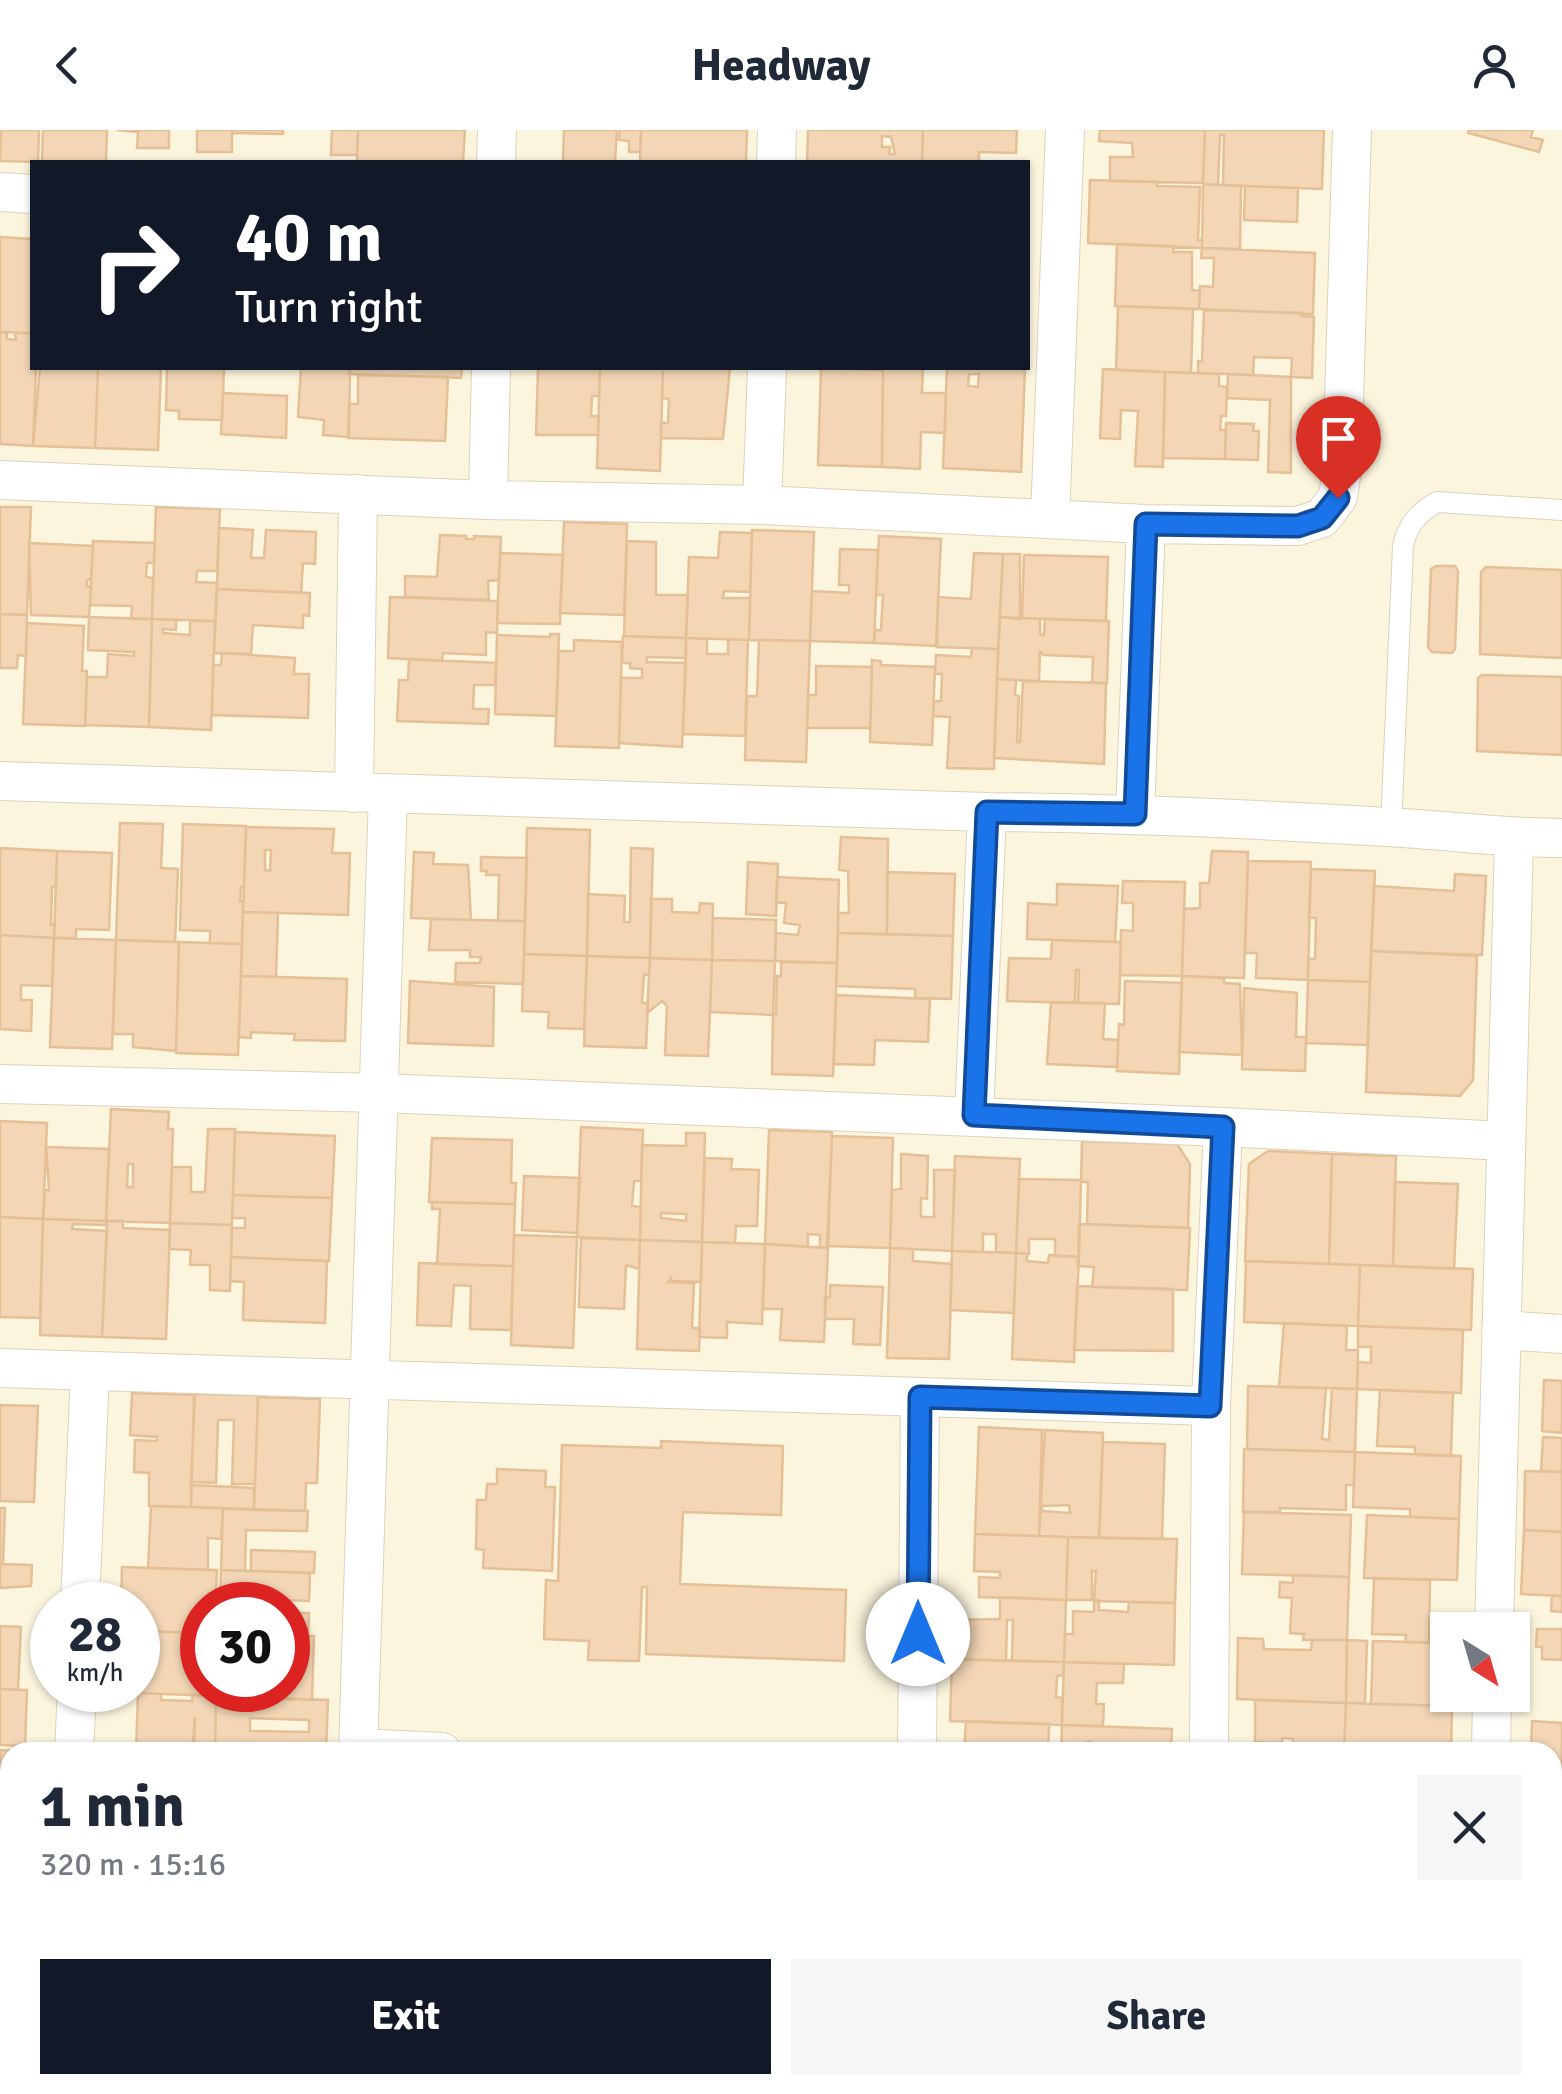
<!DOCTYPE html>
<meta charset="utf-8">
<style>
body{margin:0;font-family:Signika,sans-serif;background:#f6f6f7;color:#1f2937;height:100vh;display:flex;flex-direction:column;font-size:38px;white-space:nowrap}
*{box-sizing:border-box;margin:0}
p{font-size:32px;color:#747a83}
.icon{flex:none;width:55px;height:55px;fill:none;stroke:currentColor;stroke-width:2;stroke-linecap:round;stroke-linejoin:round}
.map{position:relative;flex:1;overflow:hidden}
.drawer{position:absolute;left:0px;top:1612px;width:1562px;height:352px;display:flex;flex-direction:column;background:#fff;border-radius:30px 30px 0 0;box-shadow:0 2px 8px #0004}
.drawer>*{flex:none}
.hud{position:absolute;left:30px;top:30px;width:1000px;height:210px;border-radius:0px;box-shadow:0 2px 8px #0004;background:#111827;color:#fff;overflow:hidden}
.needle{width:65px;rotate:143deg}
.fabs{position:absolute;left:1430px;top:1482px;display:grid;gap:20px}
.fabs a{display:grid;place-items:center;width:100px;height:100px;border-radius:0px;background:#fff;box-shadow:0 2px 8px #0004;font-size:50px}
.speed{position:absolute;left:30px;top:1452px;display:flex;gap:20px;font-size:50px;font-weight:700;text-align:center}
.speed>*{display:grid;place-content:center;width:130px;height:130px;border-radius:50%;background:#fff;box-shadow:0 2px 8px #0004;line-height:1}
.speed small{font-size:25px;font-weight:400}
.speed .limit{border:15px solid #d22;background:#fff;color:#111}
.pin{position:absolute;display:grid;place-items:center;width:85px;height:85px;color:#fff;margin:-102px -42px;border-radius:50% 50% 50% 0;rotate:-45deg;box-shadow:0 0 10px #0007}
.pin .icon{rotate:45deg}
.me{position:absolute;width:110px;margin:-55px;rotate:0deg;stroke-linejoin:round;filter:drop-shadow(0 0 8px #0008)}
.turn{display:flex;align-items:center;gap:35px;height:210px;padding:0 40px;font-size:45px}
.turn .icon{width:130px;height:130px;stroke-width:2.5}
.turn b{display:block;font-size:70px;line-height:85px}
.round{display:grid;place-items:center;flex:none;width:105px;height:105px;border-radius:0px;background:#f6f6f7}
.head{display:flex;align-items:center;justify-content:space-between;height:170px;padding:0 40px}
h1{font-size:60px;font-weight:700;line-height:75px}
.primary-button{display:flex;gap:20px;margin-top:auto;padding:20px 40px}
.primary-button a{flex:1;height:115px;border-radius:0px;background:#111827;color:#fff;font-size:40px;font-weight:700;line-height:115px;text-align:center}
.primary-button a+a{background:#f6f6f7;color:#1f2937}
header{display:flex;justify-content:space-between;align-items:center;height:130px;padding:0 40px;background:#fff;font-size:45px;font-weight:700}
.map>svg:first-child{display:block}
.building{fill:#f2d6b6;stroke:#e5bf96;stroke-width:2.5;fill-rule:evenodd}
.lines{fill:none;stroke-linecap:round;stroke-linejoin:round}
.lane-casing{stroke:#e0d1bb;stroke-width:22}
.street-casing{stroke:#e0d1bb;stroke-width:40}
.lane{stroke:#fff;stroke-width:20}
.street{stroke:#fff;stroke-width:38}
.route-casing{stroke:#114b97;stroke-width:25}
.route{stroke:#1a73e8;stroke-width:18}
</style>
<header><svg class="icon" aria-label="back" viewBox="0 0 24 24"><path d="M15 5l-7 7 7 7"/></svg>Headway<svg class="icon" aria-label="person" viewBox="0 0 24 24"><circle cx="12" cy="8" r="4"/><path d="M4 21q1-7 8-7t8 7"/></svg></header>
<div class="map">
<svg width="1562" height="1964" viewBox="0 0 1562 1964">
<rect width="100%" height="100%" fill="#fcf5de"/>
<path class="building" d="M1,0H39L38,32L0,31Z
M43,0H107L106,32H42Z
M117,0H169V18H137L138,2Z
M197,0H232V22H197Z
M232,0H283V4L232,3Z
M332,0H358L357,25H331Z
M358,0H465L463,32H357Z
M564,0H617L615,32H563Z
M620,0H641L640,22H629V11L619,10Z
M641,0H747L746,32H640Z
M808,0H923L922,32H807ZM882,6L891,7L895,24H889L890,17H882Z
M923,0H1017L1016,23L979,22V32H922Z
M1100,0H1205L1203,53L1110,51V27H1133L1132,13L1099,11Z
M1205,0H1324L1322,59L1223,55L1224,5H1220L1218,55L1203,54Z
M1469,0H1533L1531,7L1543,10L1539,22L1468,3Z
M1090,50L1157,52V56L1200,57L1198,110H1202V118L1088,113Z
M1203,54L1241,56L1240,119L1202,118Z
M1245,56L1298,58L1297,92L1244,90Z
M0,107L32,109V203L0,202Z
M1117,114L1174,116L1173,122H1192V160L1200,161L1199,179L1115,176Z
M1202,118L1315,123L1313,184L1199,179L1200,156L1213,157L1214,128H1201Z
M1118,176L1193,179L1191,243L1116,240Z
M1204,180L1302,183V186L1314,187L1312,248L1291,247L1292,228L1254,227L1253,245L1198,243V231L1202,232Z
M0,202L7,203V209L16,210L15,203H32V238H36L33,316L0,314Z
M40,238H98L95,318L33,316Z
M98,238H161L158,320L95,318Z
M167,238H224L222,290L179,289V281L166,280Z
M301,238H350L349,307L323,305L324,290L298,287Z
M350,238H462L461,248L349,244Z
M538,238H600L599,266H592L591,286H599L598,305H536Z
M600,238H663L660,341L597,338Z
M663,238H730L723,309L661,308V293H668L669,269L662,268Z
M821,238L883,240L882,337L818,335Z
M883,238H923L922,263H946L945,303L921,302L920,339L882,337Z
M947,238H1025L1021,342L943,338ZM969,244H979L978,257L968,256Z
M1103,239L1165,242L1163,337L1135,336L1138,281L1121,280L1120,309L1100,308Z
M1165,242L1219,244V256L1227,257L1226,286H1221L1220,300H1226L1225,329L1163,328Z
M1228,244L1291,247V343L1268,342L1270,270L1227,268Z
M358,245L448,247L445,311L348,308L349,274H358Z
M223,263L287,266L286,308L221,304Z
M1226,293L1254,294L1253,301H1259L1258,330L1225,329Z
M0,377H31L27,485L0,484Z
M156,377L220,379L217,441H197L196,452L217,453L215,491L152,489Z
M564,392L627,394L624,485L560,483Z
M219,398L253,400L251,428H264L266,400L316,402L315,434L303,433L301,463L217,459Z
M752,400L814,402L810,511L749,510Z
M720,402L752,403L750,462L724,461L723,468H750L749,510L686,508L689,427L718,428Z
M440,405L466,406V409H474V406L501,407L499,450L488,451L489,470L405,467V446L437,447Z
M879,406L941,409L936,516L874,513L875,500H881L883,465H876Z
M93,411L155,413L154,433H147L146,447L153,448L152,489H131L132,476L90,475Z
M627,411L656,412V465H688L686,508L624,506Z
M29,413L93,416L91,449L87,450V456L91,457L89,487L31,485Z
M840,419L878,420L874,513L810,511L812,461L849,463V455H839Z
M500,423L563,425L560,494L497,493Z
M974,423L1003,424L998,519L937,517L938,467L971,469Z
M1003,424H1020V489L1000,487Z
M1024,425L1108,427L1106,491L1022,488Z
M1436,436H1455L1458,441L1455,519L1452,523L1432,522L1428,517L1431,439Z
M1486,437L1562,440V528L1480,524L1481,442Z
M217,459L310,463L309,486L303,485V498L253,495L251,524L214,523Z
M390,467L498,471L497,503L486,502V525L443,523L442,531L388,528Z
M0,484L27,485L26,526L18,525L17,538H0Z
M89,487L152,489L149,597L85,595L87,547H107L108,524L134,526V522L88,520Z
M1000,487L1040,489V504L1044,505L1045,489L1109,491L1107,553H1092L1093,527L1044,525L1040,522L1039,551L997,549Z
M152,489L176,490V500L163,499V503L190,505V491H215L211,600L149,597Z
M27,493L84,496L82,541H87L85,596L23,594Z
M550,504H559L556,586L495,584L497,505L550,507Z
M623,506L686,508V528L647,527V532L686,533L682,617L619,613L621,548H642V539L630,538V533H622Z
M686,508L707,509V524H728V509L748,510L745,606L683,604Z
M574,510L622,512L619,618L555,616L559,521H574Z
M759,510L810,511L806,632L745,630L747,566H757Z
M972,518L998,519L994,639L947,638L950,587L933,586L934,571H941L942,544H935L936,525L971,527Z
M222,523L295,528L294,544H309L308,588L212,585L213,535H221Z
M409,529L496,533L495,555H474L473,579H489L488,594L397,591L399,550H408Z
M872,530L881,531V535L935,537L932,615L870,612Z
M816,536L872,537L870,598H807L808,565H816Z
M1482,545L1562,547V625L1477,621L1478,548Z
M997,549L1016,550L1015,565L1019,566L1017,612H1020L1023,551L1106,553L1104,634L994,628Z
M120,693L163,694L161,738L178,739L175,812L116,810Z
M183,694L246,696L244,757H241L240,771H243L242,814L210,813V801L180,800Z
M246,697L334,699L332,723H350L348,785L243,782ZM265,720H271L270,741L265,740Z
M527,698L590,700L587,826L524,824Z
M841,707L888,709L887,804L838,803V783H849L848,741L839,740Z
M0,718L57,721L56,757H52L51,795L55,794L54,808L0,805Z
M631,718L653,719L650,828L587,826L588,764L625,766L624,792H630Z
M57,721L112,723L109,800L76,799V808H54Z
M1212,721L1248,722L1244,848L1182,846L1184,779L1200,778V753H1209Z
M414,722L434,723L433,734L468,735L471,790L411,788Z
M481,727L527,728L525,791H498L499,745H486L487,741H481Z
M1248,731L1311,732L1308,850L1256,848L1257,823H1245Z
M748,732L778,734L776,786L746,784Z
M1311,739L1375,741L1370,852L1308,850V829H1315L1316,788H1309Z
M887,742L955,744L953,806L887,804Z
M1455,744L1486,746L1482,825L1371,821L1374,756L1454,761Z
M777,747L839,750L837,833L775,831L776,803L798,805L800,795L784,793L786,773L776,772Z
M1123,751L1185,752L1182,846L1120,845L1121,800L1133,801V773H1122Z
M1057,754L1118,756L1115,812L1027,809L1028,773L1057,775Z
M651,769H672V782L699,783L700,773L713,774L712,830L650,828Z
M243,782L278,783L276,847L241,846Z
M713,788L776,790L775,831L712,830Z
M431,789L525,791L523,854L455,852L456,833H480L481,827H470V820H429Z
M838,803L953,806L951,869L915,868V859L836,856Z
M0,805L54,808L52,856L21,855V870H32L31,901L0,899Z
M54,808L116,810L112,919L50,917Z
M116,810L179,812L176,921L133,917V904H113Z
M1052,810L1121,812L1119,874L1078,873L1079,840H1076L1075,873L1007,871L1009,828L1051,829Z
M179,812L242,814L238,925L176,923Z
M1371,821L1477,826L1473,950L1460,966L1366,962Z
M524,824L587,826L584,899L548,898L549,882L522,881Z
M587,826L650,828L649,845L644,844L642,873H648L646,918L584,916Z
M650,828L712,830L708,926L665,925L667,876L662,871L647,883Z
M712,830L775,831L773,885L710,882Z
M781,832L837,833L833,946L772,944L773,883L776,884L777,846H781Z
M241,846L347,849L345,911L294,910L295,904L251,902V908L239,907Z
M1182,846L1224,848V853L1240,854L1242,925L1179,922Z
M1308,850L1370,852L1368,915L1306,913Z
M410,851L494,857L493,916L408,913Z
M1125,851L1182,853L1179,944L1117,941L1119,894L1124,895Z
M1244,858L1297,863L1296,907H1306L1305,941L1242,939Z
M836,865L930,869L928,912L875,910L874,935L834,934Z
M1051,872L1105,873L1103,909L1118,910L1117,937L1047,934Z
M111,979L169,982L168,999H173L170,1093L106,1091ZM128,1034H133V1057H127Z
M0,991L47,993L43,1089L0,1087Z
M581,997L643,1000L641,1051H634L632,1076L641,1077L640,1110L577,1107Z
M208,999H235L232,1095L170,1093L172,1037H191V1062H205Z
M769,1000L832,1002L828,1118L820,1117V1105L808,1104V1117L765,1114Z
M235,1002L335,1006L332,1068L233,1065Z
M686,1003H705L702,1112L640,1110L642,1015L686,1016ZM661,1083L686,1084V1091L661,1088Z
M832,1006L893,1008L890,1118L827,1116Z
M432,1008L512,1010L511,1053H516L515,1074L429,1072Z
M1082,1011L1177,1014L1190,1034L1188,1098L1087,1094L1088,1052H1081Z
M46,1017L109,1019L106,1091L43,1089L45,1060H49Z
M1268,1021L1332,1024L1329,1134L1245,1131L1249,1034Z
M901,1024L928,1026L927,1069L921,1068V1087H934V1040H955L952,1121L890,1118L892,1060L901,1059Z
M1332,1024L1396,1026L1393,1136L1329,1134Z
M955,1026L1020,1029L1016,1123L996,1122V1104H983V1122L952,1121Z
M705,1028L732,1029L731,1039L759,1040L757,1096H736L735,1113L702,1112Z
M524,1046L580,1048L577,1103L522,1100Z
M1019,1049L1081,1050L1079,1127L1055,1126V1109H1029V1124L1016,1123Z
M1395,1052L1458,1054L1454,1139L1393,1136Z
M233,1065L332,1068L329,1131L231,1127L232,1098H245V1088H232Z
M432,1072L515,1074L513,1136L437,1134L440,1079H432Z
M0,1087L43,1089L40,1188L0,1187Z
M43,1089L107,1091V1095L73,1094L72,1099L107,1101L102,1207L40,1205Z
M107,1091H123V1098L170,1100L166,1209L102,1207Z
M170,1093L232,1095L230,1161L210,1160V1135H190L191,1120L169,1119Z
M1079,1094L1190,1098L1187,1160L1092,1157L1094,1137L1078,1136Z
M514,1105L577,1107L573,1218L511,1215Z
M581,1108L640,1110L639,1139L626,1135L624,1179L579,1177Z
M640,1110L702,1112L701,1152L671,1151V1148L668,1152L694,1153L692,1198H700L699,1221L637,1219Z
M702,1112L765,1114L762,1194L727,1192V1208L699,1207Z
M765,1114L828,1118L824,1212L780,1210L782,1179H763Z
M890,1118L913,1119V1131L952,1134L949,1229L887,1228Z
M952,1121L1016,1123L1014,1183L950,1180Z
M1016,1123L1027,1124V1131L1048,1133L1049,1125L1079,1127L1074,1232L1012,1229Z
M231,1127L327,1131L325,1193L243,1190L244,1152L230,1151Z
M1246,1131L1360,1135L1358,1196L1244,1192Z
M419,1133L513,1136L511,1200L470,1199L471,1156L454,1155L451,1196L417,1195Z
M1360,1135L1473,1139L1471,1200L1358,1196Z
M830,1155L883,1157L880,1215L853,1214L854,1189H825V1167H830Z
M1077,1156L1173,1159V1221L1074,1220Z
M1284,1193L1347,1196L1346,1220H1358L1357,1259L1279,1257Z
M1358,1196L1463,1200L1461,1263L1357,1259L1358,1232L1371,1233V1217H1358Z
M1544,1250L1562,1251V1303L1542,1301Z
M1248,1256L1326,1258L1322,1309L1329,1310L1332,1258L1357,1259L1355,1322L1247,1319Z
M1380,1260L1453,1263L1451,1326L1415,1325V1317L1377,1316Z
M132,1263L194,1265L191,1377L149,1376V1343L134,1342L135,1310L157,1311V1307L130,1305Z
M195,1264L258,1265L255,1354H232L234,1290H218L216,1353L191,1352Z
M258,1267L320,1269L317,1353H306L305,1381L254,1380Z
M0,1275L38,1276L34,1372L0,1371Z
M979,1297L1042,1300L1039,1406L975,1404Z
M1045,1300L1103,1303L1099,1408L1039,1406ZM1069,1375L1070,1383L1042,1381V1376Z
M1543,1307L1562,1308V1342L1541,1341Z
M661,1311L783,1316L781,1385L683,1382L680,1454L846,1460L844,1531L646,1524L647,1457H642L639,1531L588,1530L589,1511L544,1509L546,1450L558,1451L562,1315L661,1318Z
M1103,1312L1165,1314L1162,1409L1099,1408Z
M1244,1319L1355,1322L1354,1355H1346V1380L1280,1378V1382H1243Z
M1355,1322L1461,1326L1459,1389L1410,1387V1379L1353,1377Z
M497,1339L546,1341L545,1357H555L552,1441L483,1438L484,1420L476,1419L477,1370H486L487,1354H497Z
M1525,1341L1562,1342V1402L1524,1400Z
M191,1355L254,1358V1380L191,1377Z
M151,1376L223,1378L221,1409L208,1408V1440L148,1438Z
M0,1378H5L3,1434H0Z
M223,1378L308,1381L307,1401L246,1400L245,1441L221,1440Z
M1244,1382L1351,1385L1349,1447L1242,1444Z
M1367,1385L1459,1389L1457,1450L1364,1448Z
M1524,1400L1562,1402V1466L1521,1464Z
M975,1404L1068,1407L1066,1470L979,1467V1447L1000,1448V1442L974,1441Z
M1068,1407L1177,1409L1175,1473L1094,1471L1096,1441H1092V1470H1066Z
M251,1420L315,1422L314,1443L251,1441Z
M0,1434L32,1435L31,1456L0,1458Z
M122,1437L217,1440L215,1475H202V1503L138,1501V1475H121Z
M221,1440L310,1443L309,1471L244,1469V1457L241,1475H220Z
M1293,1445L1349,1447L1347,1510H1303L1304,1504L1290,1503L1292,1468L1279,1467L1280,1452L1293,1453Z
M1374,1448L1430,1450L1429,1513L1405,1512L1406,1505L1372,1504Z
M1552,1465L1562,1466V1482L1551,1481Z
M1000,1467L1066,1470L1064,1532L1012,1531L1013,1490H1007L1006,1531L951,1529L953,1490L1000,1489Z
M1099,1470V1480L1128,1482L1129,1472L1175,1473L1174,1535L1064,1532L1065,1504H1073V1481L1094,1482V1471Z
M288,1483H309L308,1506L288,1505Z
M0,1496L21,1497L18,1560L0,1559Z
M1537,1499H1562V1530L1542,1529V1517H1536Z
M138,1501L202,1503V1560H217L216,1566L110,1562L138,1560Z
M288,1505L314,1506L312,1570L253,1568V1560H288Z
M1238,1508L1263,1509L1264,1519L1311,1520L1312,1510H1347L1346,1573L1237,1569Z
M1347,1510L1367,1511L1365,1573H1346Z
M1373,1511L1448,1513V1565H1454V1576L1371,1574Z
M952,1529L1064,1532L1063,1545L1057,1546L1056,1567L1062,1568V1595L950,1591Z
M1064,1532L1124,1534L1123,1553H1097L1096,1574H1104L1103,1596L1062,1595Z
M0,1559L27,1560L25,1616L0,1615Z
M227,1560H250V1567L227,1566Z
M138,1563L161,1564V1570L192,1571V1565L216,1566L215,1622H194L195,1587L192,1622H172V1618H158V1622H136Z
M216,1566L328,1570L326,1622H215ZM250,1588L309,1590V1602L250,1601Z
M1255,1570L1346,1573L1344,1622H1293V1609L1282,1608V1613L1255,1612Z
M1346,1573L1452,1576L1451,1622H1344Z
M966,1591L1049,1594L1048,1622H1061H964Z
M1532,1591L1562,1593V1656L1552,1655V1622H1531Z
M1062,1595L1172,1599L1171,1622H1091V1612H1087L1086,1622H1061Z
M0,1620L17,1621L10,1622V1684H0Z
M1552,1655L1562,1656V1719L1552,1718Z
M1552,1718L1562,1719V1781L1552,1780Z
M1552,1780L1562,1781V1844H1552Z
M0,1787H10V1810H0Z
M0,1810H10V1873L0,1872Z
M1552,1844H1562V1906H1552Z
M1552,1912L1562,1913V1964H1505V1955H1552Z
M129,1955H201V1963L129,1960Z
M201,1955H311V1964H201Z
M954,1955H1050V1964H954Z
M1050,1955H1146V1964H1050Z"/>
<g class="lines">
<g class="lane-casing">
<path id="lane" d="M1391,697L1403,416C1408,394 1417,384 1437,372L1562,380"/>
</g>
<g class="street-casing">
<path id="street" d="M496,32L497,0
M776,32L777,0
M0,62L32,64
M0,350L488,370L762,375L1146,394L1298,396L1322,388L1338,367L1342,340L1352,0
M488,370L491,238
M762,375L767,238
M1050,389L1065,0
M0,651L987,682C1120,683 1253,689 1386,697C1445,700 1503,708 1562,708
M354,663L358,364
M1135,684L1146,394
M0,954L381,963L1223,997L1211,1276L1209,1622
M974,985L987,682
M1223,997L1506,1011
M1501,1200L1562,1204
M0,1238L1211,1276
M80,1475L90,1242
M1494,1500L1514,708
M358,1618L442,1622
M74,1622L77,1560
M358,1622L388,664
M917,1622L920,1267
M1491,1622L1492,1565
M61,1964V1955
M338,1964L339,1955
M907,1964V1955
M1201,1964V1955
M1480,1964L1481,1955"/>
</g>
<use href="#lane" class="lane"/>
<use href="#street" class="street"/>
</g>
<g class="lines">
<g class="route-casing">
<path id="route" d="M918,1504L920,1267L1210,1276L1223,997L974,985L987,682L1135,684L1146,394L1298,396L1322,388L1338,368"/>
</g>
<use href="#route" class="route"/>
</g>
</svg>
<div class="fabs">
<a><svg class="needle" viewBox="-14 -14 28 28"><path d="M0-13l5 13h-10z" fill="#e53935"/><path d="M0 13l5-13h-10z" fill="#747a83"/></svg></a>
</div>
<div class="speed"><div>28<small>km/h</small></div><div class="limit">30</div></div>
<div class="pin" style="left:1338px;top:368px;background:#d93025"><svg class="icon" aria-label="arrive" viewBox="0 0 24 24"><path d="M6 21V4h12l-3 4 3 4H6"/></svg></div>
<svg class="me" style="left:918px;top:1504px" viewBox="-20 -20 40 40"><circle r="19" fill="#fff"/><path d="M0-13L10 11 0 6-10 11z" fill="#1a73e8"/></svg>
<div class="hud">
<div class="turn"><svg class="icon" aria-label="right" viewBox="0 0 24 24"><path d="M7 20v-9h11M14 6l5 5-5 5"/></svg><div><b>40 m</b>Turn right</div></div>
</div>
<section class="drawer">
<div class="head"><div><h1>1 min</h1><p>320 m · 15:16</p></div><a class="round"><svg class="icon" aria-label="close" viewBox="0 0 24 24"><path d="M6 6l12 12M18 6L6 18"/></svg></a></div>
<div class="primary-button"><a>Exit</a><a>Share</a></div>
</section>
</div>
